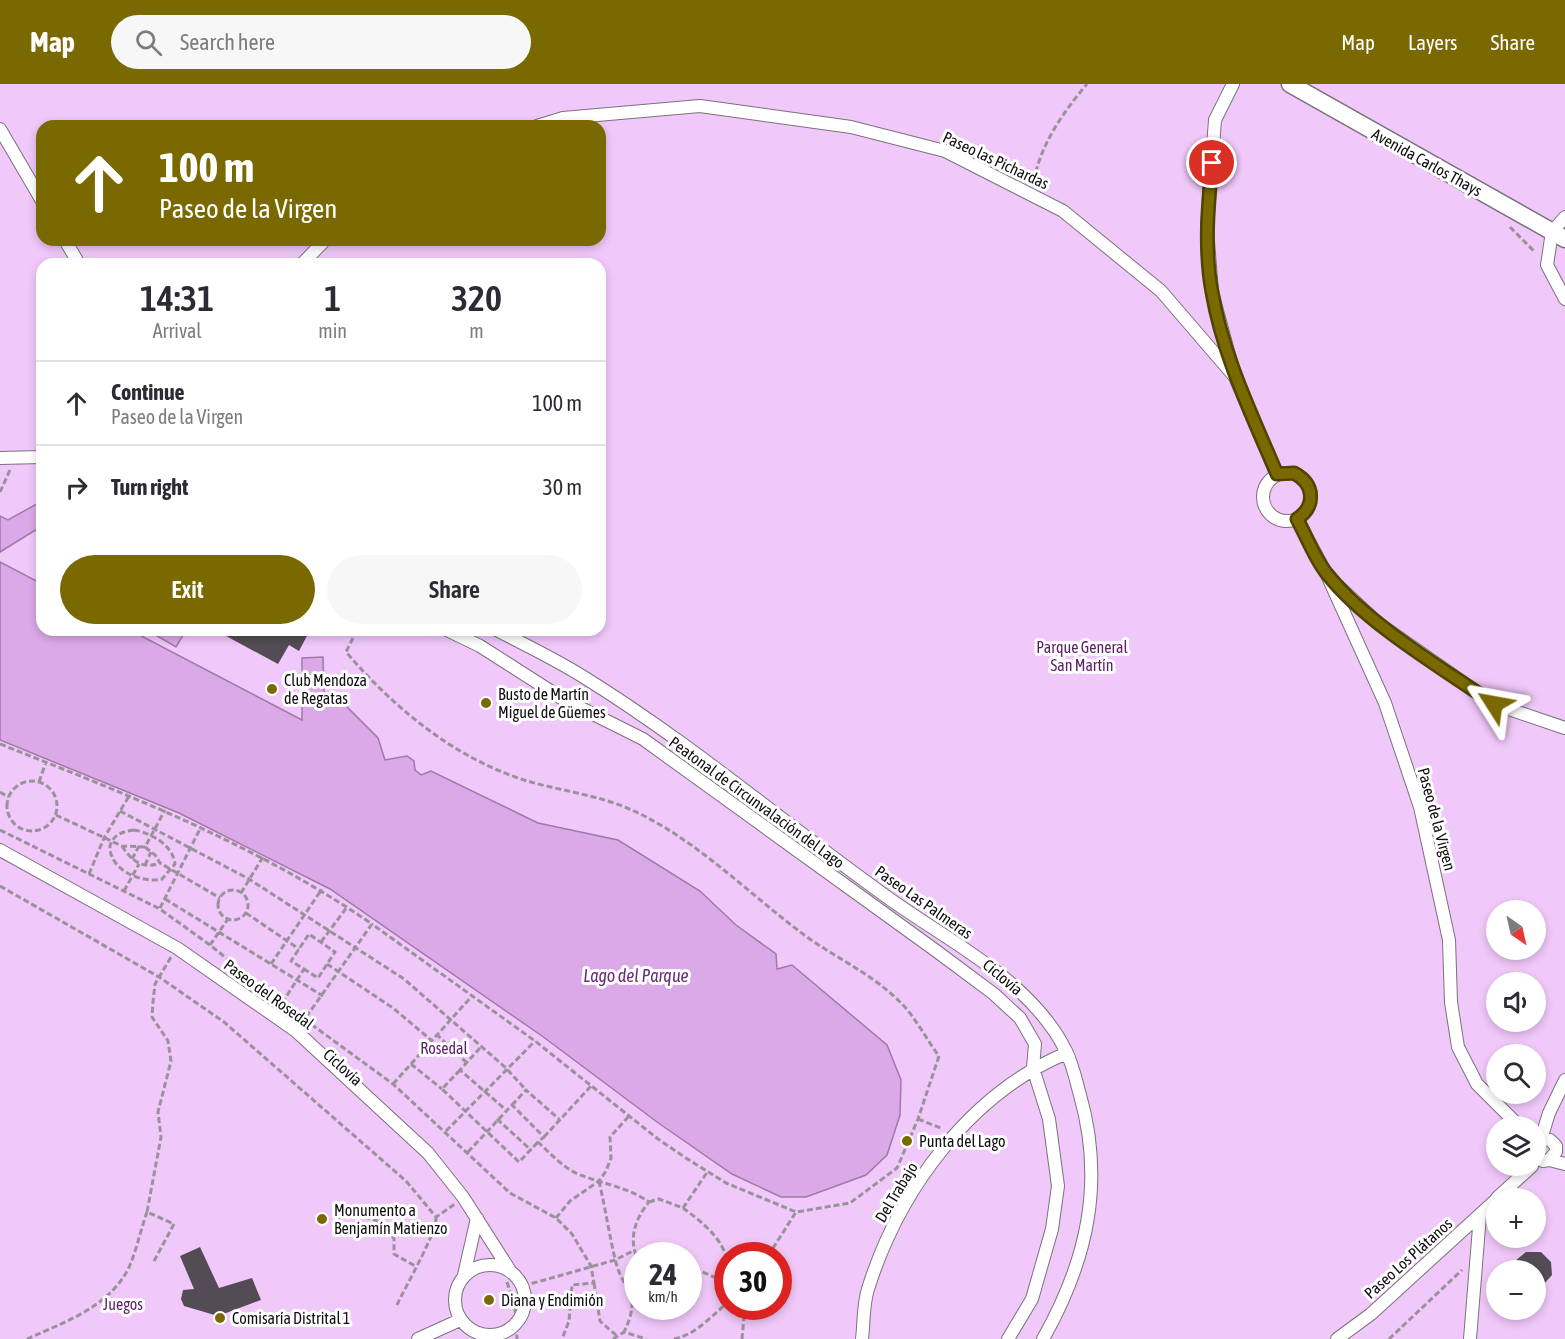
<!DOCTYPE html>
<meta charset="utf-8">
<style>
body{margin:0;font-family:"Asap Condensed",sans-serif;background:#f7f7f7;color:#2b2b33;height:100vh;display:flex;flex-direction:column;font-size:22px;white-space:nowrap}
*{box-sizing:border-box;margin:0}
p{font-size:20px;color:#7c7c81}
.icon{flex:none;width:33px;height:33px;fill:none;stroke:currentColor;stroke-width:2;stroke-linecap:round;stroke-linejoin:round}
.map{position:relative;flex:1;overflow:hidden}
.drawer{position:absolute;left:36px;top:174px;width:570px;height:378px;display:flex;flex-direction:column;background:#fff;border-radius:18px;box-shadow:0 3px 9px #0003}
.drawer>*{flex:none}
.hud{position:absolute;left:36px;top:36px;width:570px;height:126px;border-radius:18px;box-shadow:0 3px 9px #0003;background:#7a6900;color:#fff;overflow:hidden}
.needle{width:39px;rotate:146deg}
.tools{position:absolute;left:1486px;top:816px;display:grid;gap:12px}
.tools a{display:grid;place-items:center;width:60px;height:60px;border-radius:50%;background:#fff;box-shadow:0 3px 9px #0003;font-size:30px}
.speed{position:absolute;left:624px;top:1158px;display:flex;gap:12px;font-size:30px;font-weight:700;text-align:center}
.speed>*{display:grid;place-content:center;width:78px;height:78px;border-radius:50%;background:#fff;box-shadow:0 3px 9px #0003;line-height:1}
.speed small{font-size:15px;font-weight:400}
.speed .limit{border:9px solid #d22;background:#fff;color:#111}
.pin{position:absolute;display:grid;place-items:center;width:51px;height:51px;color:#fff;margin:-26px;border:3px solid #fff;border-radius:50%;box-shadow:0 2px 6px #0007}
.me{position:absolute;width:66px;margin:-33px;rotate:304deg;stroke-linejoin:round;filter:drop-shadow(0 0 4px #0008)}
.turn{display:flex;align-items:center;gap:21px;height:126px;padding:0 24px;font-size:27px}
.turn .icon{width:78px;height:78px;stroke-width:2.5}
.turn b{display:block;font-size:42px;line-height:51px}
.eta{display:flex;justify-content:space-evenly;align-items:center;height:102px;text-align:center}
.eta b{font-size:36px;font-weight:600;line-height:42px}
.action{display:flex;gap:12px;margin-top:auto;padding:12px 24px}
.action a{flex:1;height:69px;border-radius:36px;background:#7a6900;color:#fff;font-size:24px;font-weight:600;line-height:69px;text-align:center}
.action a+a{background:#f7f7f7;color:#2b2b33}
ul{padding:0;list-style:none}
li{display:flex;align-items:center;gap:18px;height:84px;padding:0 24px;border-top:2px solid #e1e1e2}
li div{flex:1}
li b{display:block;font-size:22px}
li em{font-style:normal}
header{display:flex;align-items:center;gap:36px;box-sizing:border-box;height:84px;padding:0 30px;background:#7a6900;color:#fff}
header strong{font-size:28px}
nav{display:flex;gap:33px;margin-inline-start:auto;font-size:21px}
.search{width:420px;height:54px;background:#f7f7f7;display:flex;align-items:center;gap:15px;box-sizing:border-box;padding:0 21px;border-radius:33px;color:#7c7c81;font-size:22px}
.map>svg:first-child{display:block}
.green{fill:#f0c8f9;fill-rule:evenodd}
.water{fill:#dca9e8;stroke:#9f7aa8;stroke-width:1.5}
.building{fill:#534c55}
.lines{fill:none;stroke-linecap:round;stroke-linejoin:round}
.street-casing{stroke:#7a727c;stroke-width:14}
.secondary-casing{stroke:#7a727c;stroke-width:19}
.path{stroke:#99929a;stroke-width:3;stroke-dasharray:6 3;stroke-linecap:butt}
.street{stroke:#fff;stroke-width:12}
.secondary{stroke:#fff;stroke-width:16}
.route-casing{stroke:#4f4400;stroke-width:15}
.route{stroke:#7a6900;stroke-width:10}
.poi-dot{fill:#7a6900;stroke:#fff;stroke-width:2}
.labels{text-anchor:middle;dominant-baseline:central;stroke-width:6;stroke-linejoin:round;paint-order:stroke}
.street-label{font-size:16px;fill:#110e11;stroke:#fff}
.park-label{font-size:16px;fill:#5b1e67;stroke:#fff}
.poi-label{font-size:16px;fill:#110e11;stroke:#fff;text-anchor:start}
.water-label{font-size:18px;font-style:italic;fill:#692c76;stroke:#fff}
</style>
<header>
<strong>Map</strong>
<div class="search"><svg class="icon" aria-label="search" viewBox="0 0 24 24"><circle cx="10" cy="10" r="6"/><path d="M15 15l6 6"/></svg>Search here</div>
<nav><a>Map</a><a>Layers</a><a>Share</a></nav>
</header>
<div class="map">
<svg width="1565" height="1255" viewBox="0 0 1565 1255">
<rect width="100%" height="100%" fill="#f9f0fb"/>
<path class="green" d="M0,0H1565V1255H0ZM42,42H600V156H42ZM42,180H600V546H42ZM1497,826H1536V866H1497ZM1497,898H1536V938H1497ZM1497,970H1536V1010H1497ZM1497,1042H1536V1082H1497ZM1497,1114H1536V1154H1497ZM638,1172H688V1222H638ZM728,1172H778V1222H728ZM1497,1186H1536V1226H1497Z"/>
<path class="water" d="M42,417V442L0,468V432L8,436Z
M0,478L42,500V546H130L302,636V574L323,573L324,608L337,613L378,654L385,676L407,672L414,677L415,686L421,691L431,687L538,739L618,756L700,807L736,841L776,870L777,885L792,881L887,961L901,996L900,1031L887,1071L866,1091L806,1113H781L732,1090L657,1038L542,952L330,805L179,729L0,656Z
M147,546H186L176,563Z"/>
<path class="building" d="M215,546H310L299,567L289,561L278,580Z
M200,1163L219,1204L252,1194L261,1216L218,1232L184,1222L181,1215L183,1206L194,1205L180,1172Z
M1526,1168H1541L1551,1178L1552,1191L1543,1201L1542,1214L1536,1213V1186H1514L1515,1177Z"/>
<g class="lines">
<g class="street-casing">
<path id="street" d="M1233,0L1215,36L1207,144L1212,208L1234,289
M537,42L563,34L700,22L851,43L945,67L1063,127L1161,207L1235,293L1277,391
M0,45L42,117
M1565,133L1552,148L1547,181L1565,215
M65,156L79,180
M302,180L325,156
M0,374L42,373
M1263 413a24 24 0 1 1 48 0a24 24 0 1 1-48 0Z
M1297,435L1327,491L1385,619L1420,723L1449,856L1451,918L1458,963L1477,1000L1519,1042
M1332,496L1378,539L1494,620L1565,644
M447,546L480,562L563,615L643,655L935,866L994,910L1020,934L1035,960L1033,984L1049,1035L1058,1102L1052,1145L1032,1215L1008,1255
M497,546C525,561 555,575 582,592C689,658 785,740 887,813C949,858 1031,896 1066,967C1073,981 1076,997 1080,1011C1105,1099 1087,1177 1043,1255
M0,766L177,864L296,947L428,1069L463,1113L509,1185
M1541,1055L1549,1029L1565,996
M1536,1072L1543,1077L1549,1076L1556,1068V1062L1550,1056L1541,1055L1537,1059
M1549,1076L1565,1080
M1497,1114L1532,1082
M455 1216a35 35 0 1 1 70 0a35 35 0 1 1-70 0Z
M464,1191L477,1134
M418,1255L460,1236
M862,1255C864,1239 863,1220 868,1205C899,1106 970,1009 1067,969
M1337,1255L1371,1230L1497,1115
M1470,1255L1480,1131"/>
</g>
<g class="secondary-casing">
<path id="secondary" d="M1290,0L1565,155"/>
</g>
<path class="path" d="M1034,97C1040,61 1064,27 1087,0
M1510,143L1535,168
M0,408L10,386
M357,546L346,568C394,624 453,673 524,696C560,707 600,711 634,727C696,756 745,806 799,847C831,872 870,888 899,917C915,932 926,955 939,972L918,1035L897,1084L850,1119L796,1128L726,1099L686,1074L658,1055L535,957L372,840
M0,660C129,711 257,761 372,840L304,936
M7 722a25 25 0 1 1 50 0a25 25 0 1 1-50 0Z
M39,698L46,678
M0,708L8,713
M120,727L249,795L404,895L506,984L526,1006
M56,731L122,762L145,763L165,726
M0,746L160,825L210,861L282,919L393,1000L510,1109L556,1134L572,1150L591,1182L594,1199L572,1201L569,1237L562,1255
M134,746C151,749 173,761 175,780L162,795C142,800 109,786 110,762C114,750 121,748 134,746Z
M122,762C131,776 142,786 160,779
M145,763L155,771L160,779L220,814
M132,775L139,762
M145,781L151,768
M89,790L104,754L129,712
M0,802L159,893L224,938L406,1097L436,1133L455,1120
M218 821a15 15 0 1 1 30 0a15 15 0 1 1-30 0Z
M124,807L139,780
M241,809L263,773
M165,815L323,912
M160,824L201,743
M246,829L299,865
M321,858L347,823
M210,861L228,835
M271,880L322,805
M327,880L393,924L431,956
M282,919L304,885L291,877L309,850L335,868L318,894L304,885
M436,950L467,979
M480,964L460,986L506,1026
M411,980L442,1005
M460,986L442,1005L519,1078L538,1058
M393,1000L472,912
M512,1021L526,1006L560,1036
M497,1035L531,1066
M918,1035L943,1045
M446,1047L535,957
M544,1053L592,1001
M468,1068L512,1021L544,1053L538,1058C552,1071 565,1086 583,1092C605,1100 629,1104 649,1118C635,1135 628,1155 638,1176
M599,1097C605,1123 609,1149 615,1175C623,1209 643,1209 624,1248L646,1255
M649,1118L659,1115L683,1124L708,1087
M683,1124C702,1138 723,1154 728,1179
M556,1134L570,1117L599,1097L606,1087L611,1074L610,1053L629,1032
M334,1143L340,1133C356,1130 373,1134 387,1141L394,1155V1170L415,1182
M768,1172L796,1128
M154,1177L174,1140L147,1128L161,1053L158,1028L171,977L168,957L152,933L153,918L155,900L171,873
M688,1192L696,1185L725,1198L728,1204
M507,1198L515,1223L517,1255
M725,1198L728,1187
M594,1199L600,1237L617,1252
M523,1202L615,1176L633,1167
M397,1221C405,1203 438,1147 436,1133
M27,1255C65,1238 112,1222 130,1181C137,1164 141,1145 147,1128
M613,1255L624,1248
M674,1255C695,1251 712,1232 728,1218
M742,1255L745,1222
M1389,1255L1462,1186"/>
<use href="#street" class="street"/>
<use href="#secondary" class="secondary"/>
</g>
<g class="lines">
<g class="route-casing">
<path id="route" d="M1212,79C1208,122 1204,166 1212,208C1223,272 1252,331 1277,390L1294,389C1315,400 1316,422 1297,435C1307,453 1315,476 1328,491C1367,540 1442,584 1494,620"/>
</g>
<use href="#route" class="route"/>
</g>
<g class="poi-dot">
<circle cx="272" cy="605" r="6"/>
<circle cx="486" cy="619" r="6"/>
<circle cx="907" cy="1057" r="6"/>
<circle cx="322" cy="1135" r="6"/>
<circle cx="489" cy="1216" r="6"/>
<circle cx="220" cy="1234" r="6"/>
</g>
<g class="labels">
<g class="street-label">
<text transform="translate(996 76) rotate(25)">Paseo las Pichardas</text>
<text transform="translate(1427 78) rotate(29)">Avenida Carlos Thays</text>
<text transform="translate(757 718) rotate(36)">Peatonal de Circunvalación del Lago</text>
<text transform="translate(1437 735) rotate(75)">Paseo de la Virgen</text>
<text transform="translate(924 818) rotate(35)">Paseo Las Palmeras</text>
<text transform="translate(1003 893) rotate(40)">Ciclovía</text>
<text transform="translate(269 910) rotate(36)">Paseo del Rosedal</text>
<text transform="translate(343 983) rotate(42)">Ciclovía</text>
<text transform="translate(896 1108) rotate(-59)">Del Trabajo</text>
<text transform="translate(1408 1174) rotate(-42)">Paseo Los Plátanos</text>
</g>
<g class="park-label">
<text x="1082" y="563">Parque General<tspan x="1082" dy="18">San Martín</tspan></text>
<text x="444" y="964">Rosedal</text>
<text x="123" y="1220">Juegos</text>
</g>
<g class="poi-label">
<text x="284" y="596">Club Mendoza<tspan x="284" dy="18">de Regatas</tspan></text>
<text x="498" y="610">Busto de Martín<tspan x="498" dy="18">Miguel de Güemes</tspan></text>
<text x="919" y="1057">Punta del Lago</text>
<text x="334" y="1126">Monumento a<tspan x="334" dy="18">Benjamín Matienzo</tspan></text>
<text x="501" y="1216">Diana y Endimión</text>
<text x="232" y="1234">Comisaría Distrital 1</text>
</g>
<g class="water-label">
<text x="636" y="891">Lago del Parque</text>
</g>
</g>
</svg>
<div class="tools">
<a><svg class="needle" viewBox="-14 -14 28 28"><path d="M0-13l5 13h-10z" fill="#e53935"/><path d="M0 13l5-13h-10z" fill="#7c7c81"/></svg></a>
<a><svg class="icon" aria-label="sound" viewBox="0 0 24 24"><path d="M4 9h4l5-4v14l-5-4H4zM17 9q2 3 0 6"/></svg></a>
<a><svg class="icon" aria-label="search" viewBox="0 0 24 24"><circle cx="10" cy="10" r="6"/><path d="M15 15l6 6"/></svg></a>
<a><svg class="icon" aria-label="layers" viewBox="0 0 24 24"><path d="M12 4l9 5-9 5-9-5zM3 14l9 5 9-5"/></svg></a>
<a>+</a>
<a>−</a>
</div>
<div class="speed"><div>24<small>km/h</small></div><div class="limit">30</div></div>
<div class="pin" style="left:1212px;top:79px;background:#d93025"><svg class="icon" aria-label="arrive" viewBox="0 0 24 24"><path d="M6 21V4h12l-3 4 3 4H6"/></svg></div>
<svg class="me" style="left:1494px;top:620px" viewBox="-20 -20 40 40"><path d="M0-17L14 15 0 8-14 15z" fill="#7a6900" stroke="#fff" stroke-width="4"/></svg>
<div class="hud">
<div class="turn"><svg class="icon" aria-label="ahead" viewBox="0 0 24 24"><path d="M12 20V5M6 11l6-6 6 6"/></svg><div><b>100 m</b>Paseo de la Virgen</div></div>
</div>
<section class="drawer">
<div class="eta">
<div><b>14:31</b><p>Arrival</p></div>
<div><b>1</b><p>min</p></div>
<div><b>320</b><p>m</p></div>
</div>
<ul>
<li><svg class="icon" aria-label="ahead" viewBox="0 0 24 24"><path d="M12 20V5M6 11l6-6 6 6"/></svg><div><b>Continue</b><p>Paseo de la Virgen</p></div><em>100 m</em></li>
<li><svg class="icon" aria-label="right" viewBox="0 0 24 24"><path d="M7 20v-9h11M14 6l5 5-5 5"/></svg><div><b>Turn right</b></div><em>30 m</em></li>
</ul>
<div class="action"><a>Exit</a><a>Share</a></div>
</section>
</div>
